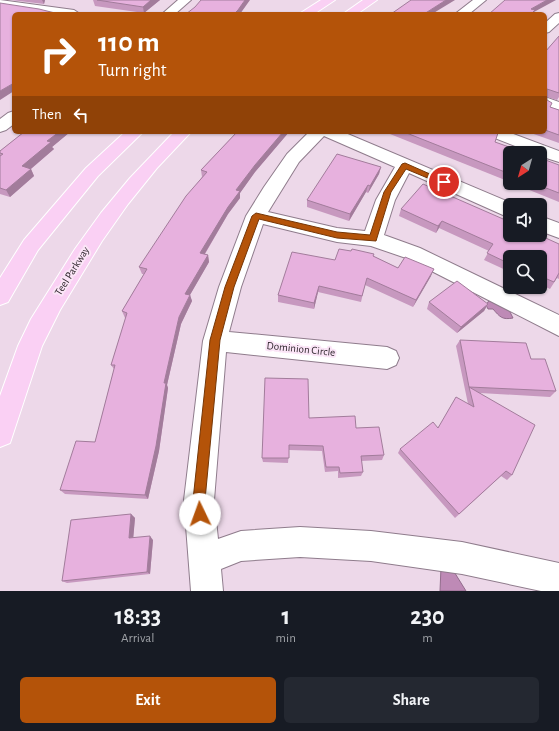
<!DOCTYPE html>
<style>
body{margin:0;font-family:"Alegreya Sans",sans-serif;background:#242831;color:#f1f3f6;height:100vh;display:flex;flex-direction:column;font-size:15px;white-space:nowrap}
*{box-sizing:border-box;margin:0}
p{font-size:13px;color:#9ea1a6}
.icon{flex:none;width:22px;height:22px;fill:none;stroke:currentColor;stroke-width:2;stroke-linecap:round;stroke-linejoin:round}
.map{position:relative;height:591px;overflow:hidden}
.side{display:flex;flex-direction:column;background:#171b24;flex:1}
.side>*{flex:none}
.guide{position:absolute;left:12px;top:12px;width:535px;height:122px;border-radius:6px;box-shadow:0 1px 3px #0004;background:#b45309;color:#fff;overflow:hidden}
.needle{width:26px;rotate:217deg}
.buttons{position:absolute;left:503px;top:146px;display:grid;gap:8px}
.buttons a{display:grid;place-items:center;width:44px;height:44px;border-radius:6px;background:#171b24;box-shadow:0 1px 3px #0004;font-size:20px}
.pin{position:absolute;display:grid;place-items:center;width:34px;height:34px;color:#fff;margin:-17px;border:2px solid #fff;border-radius:50%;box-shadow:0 1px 4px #0007}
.me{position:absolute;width:44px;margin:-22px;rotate:357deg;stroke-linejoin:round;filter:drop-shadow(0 0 3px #0008)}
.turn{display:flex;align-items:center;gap:14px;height:84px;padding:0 20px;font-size:18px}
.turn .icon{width:52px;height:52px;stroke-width:2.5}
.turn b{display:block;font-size:28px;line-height:34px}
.then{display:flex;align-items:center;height:38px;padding:0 20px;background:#0003;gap:8px;font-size:15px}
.eta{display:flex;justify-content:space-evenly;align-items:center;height:68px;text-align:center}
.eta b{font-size:24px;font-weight:700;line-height:28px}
.primary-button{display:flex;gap:8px;margin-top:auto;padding:8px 20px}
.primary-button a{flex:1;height:46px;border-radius:6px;background:#b45309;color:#fff;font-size:16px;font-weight:700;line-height:46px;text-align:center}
.primary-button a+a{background:#242831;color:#f1f3f6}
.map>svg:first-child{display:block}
.water{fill:#be8ab6;stroke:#926c8c}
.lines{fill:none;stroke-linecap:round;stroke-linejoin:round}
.minor-casing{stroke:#8f7c8c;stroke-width:2}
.major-casing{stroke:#fff;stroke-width:2}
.minor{fill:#fff;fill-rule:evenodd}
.major{fill:#fad0f4;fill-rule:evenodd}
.wall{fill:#c798bf}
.shaded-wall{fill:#a27c9b}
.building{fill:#e7b1de;stroke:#a27c9b}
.route{fill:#b45309;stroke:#753606}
.labels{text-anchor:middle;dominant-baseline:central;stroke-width:4;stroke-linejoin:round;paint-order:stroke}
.street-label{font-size:11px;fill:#2d252b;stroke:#fbe5f7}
</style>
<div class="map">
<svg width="559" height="591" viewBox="0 0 559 591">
<rect width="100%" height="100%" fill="#edd8e9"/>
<path class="water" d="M490,299L508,308L513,318C502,320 500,317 493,309H488L486,305Z
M441,567L453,570L466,591H440Z"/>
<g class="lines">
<g class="minor-casing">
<path id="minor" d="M0,0L74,10L80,14H48L0,8Z
M178,0H191L175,14H162Z
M473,0H486L469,14H455Z
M559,13V23L549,32L545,33V23L555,14Z
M545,97L559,102V112L545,107Z
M14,111V124L6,130L0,132V119L8,113Z
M309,132H343L516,205H510V216L503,215L409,173L395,200L384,235L420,248L559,315V336L406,258L371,246L337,242L263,224L241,287L229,332L387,347L396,351L399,358L396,365L387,369L226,352L214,500L218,539L241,531L300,527L371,531L462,542L559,563V591H541L462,574L371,561L300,557L241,561L221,569L223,591H191L184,500L203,341L219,287L246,216L264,187L287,154ZM324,136L395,167L376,200L365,231L337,228L268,212L299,162Z
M485,132H508L559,151V162L540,156V153H533L487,135Z
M540,216L559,223V238L540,231Z"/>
</g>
<g class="major-casing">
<path id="major" d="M321,0H335L314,14H299Z
M363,0H377L357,14H343Z
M125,132H143L98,176L38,250L8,302L0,305V278L24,240L86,168Z
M174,132H191L157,168L128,204L102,241L60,310L42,346L10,443L0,447V396L18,346L31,319L75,249L101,213L130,178Z"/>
</g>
<use href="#minor" class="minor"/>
<use href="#major" class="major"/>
</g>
<path class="wall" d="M11,0H45L44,4Z
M93,0H160L144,13L95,6Z
M559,36V97L557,100L547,97V100L550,107L559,110V143L528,132H545V52Z
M24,132H70L52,147L54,149L31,169L34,176L10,197L0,194V151Z
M237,132H289L255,172L240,193V198L228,214L205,254L208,255L209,262L190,295L192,301L181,324L167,385L168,388L159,451L148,499L65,494L60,490L95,442L114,369L111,365L126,318H125L122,311L144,274H142L139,267L202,177L201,170Z
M385,132H496L495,142L510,153V182Z
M559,165V202L512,183H540Z
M381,167L379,174L368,193L366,192L349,221L307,207V200Z
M401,209L559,244V279L557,278L550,289L540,284V257H510V272L484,260L489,251L439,228L436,233L399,216Z
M373,256L398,268L431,276L413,307L365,285L361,302L318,292L314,309L278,302V295L335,260Z
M429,302L488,304L484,311L457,333L427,309Z
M460,340L531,359L556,391L550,397L480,393L512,475L507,480L501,476L455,518L398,453L400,449L438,427L468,404L456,346Z
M309,418L356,428L384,455L382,460L361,461L363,472L361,476L338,478V471L325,472L322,451L289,450L288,463L263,462L262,458Z
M131,514L135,518L133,538L153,540L150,574L67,583L62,581Z"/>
<path class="shaded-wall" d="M42,0H45L44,4Z
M151,0H160L144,13L143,7Z
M245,0H250L240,14H234Z
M446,0H455L432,14H424Z
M547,0H556L534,12L533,14H531V9Z
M14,83V91L0,100V91Z
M59,132H70L52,147L54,149L26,173L22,166L47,141Z
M283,132H289L255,172L240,193V198L228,214L201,260L200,253L236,190L255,165Z
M381,167L379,174L368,193L370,186Z
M31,169L34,176L10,197L6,190Z
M368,185L366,192L349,221L350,214Z
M442,221L439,228L436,233L438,226Z
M208,255L209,262L187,300L185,294Z
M434,269L431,276L413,307L416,300Z
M319,286L318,292L314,309V303Z
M190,295L192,301L181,324L167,385L168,388L159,451L148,499L145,495L164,383L179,317Z
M488,304L484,311L457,333L461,327Z
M131,514L135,518L133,541L129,538Z
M150,536L153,540L150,574L147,572Z"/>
<path class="building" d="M97,0H151L143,7Z
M201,0H245L238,10L234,14H186L195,7Z
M411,0H446L424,14H391Z
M505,0H547L531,9L535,10L531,14H489Z
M0,3L39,9L59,14H14V83L0,91Z
M559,36V93L547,89V100L552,103L550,107L559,110V135L545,130V52Z
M24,132H59L47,141L51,142L22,166L31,169L6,190L0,188V156L3,154L0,153V151Z
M237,132H283L255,165L236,190L240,191L228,207L200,253L208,255L185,294L190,295L179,317L164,383H166L156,446L145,495L60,490L76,441L95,442L115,365H111L127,313L122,311L147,269L139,267L186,196L207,172L201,170Z
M404,132H496L498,133L495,142L526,153H510V174Z
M337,154L381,167L370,186L368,185L350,214L307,200Z
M540,158L559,165V193L533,183H540Z
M423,184L510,222V235H539L559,244V273L554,282L540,276V257H510V264L487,253L493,244L442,221L438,226L401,209Z
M339,249L351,251L352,249L374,254L373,256L398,268L405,257L434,269L416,300L367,278L362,296L319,286L314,303L278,295L292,252L335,260Z
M457,281L488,304L461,327L429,302Z
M460,340L526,343L531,359H545L556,391L469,387Z
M265,378L308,379L309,418L355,416L356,428L379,427L384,455L361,456L363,472L340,473L339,467H326L323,446L289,445V458H262Z
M469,387L535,425L512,475L506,471L459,514L400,449L433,422L438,428L456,397L474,407Z
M131,514L129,538L150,536L147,572L62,581L71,520Z"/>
<path class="route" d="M405,163L448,182L442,184L406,169L391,192L376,241L337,238L259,219L234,287L220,340L205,500L206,514L205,519L200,520L196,519L193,500L210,340L225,287L252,216L256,213L337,232L370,235L384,192L402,164Z"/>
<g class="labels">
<g class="street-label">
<text transform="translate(72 271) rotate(-58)">Teel Parkway</text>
<text transform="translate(301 349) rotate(6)">Dominion Circle</text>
</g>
</g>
</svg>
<div class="buttons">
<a><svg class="needle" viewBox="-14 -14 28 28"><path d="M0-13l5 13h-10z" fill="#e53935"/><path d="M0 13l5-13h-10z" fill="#9ea1a6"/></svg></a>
<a><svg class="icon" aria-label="sound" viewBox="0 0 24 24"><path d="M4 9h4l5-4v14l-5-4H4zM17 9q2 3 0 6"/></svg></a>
<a><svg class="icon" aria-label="search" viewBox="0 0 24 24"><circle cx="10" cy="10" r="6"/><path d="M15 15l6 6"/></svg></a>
</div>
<div class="pin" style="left:444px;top:182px;background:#d93025"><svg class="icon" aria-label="arrive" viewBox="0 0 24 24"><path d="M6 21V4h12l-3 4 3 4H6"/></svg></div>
<svg class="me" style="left:200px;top:514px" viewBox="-20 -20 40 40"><circle r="19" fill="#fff"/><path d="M0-13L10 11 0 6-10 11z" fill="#b45309"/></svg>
<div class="guide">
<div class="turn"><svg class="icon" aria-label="right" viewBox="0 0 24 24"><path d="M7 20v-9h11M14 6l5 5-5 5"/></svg><div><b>110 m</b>Turn right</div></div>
<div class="then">Then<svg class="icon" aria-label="left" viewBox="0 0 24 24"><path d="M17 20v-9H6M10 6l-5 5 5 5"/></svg></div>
</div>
</div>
<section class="side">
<div class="eta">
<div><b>18:33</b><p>Arrival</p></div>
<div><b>1</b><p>min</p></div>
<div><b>230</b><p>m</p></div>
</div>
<div class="primary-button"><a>Exit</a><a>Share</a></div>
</section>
